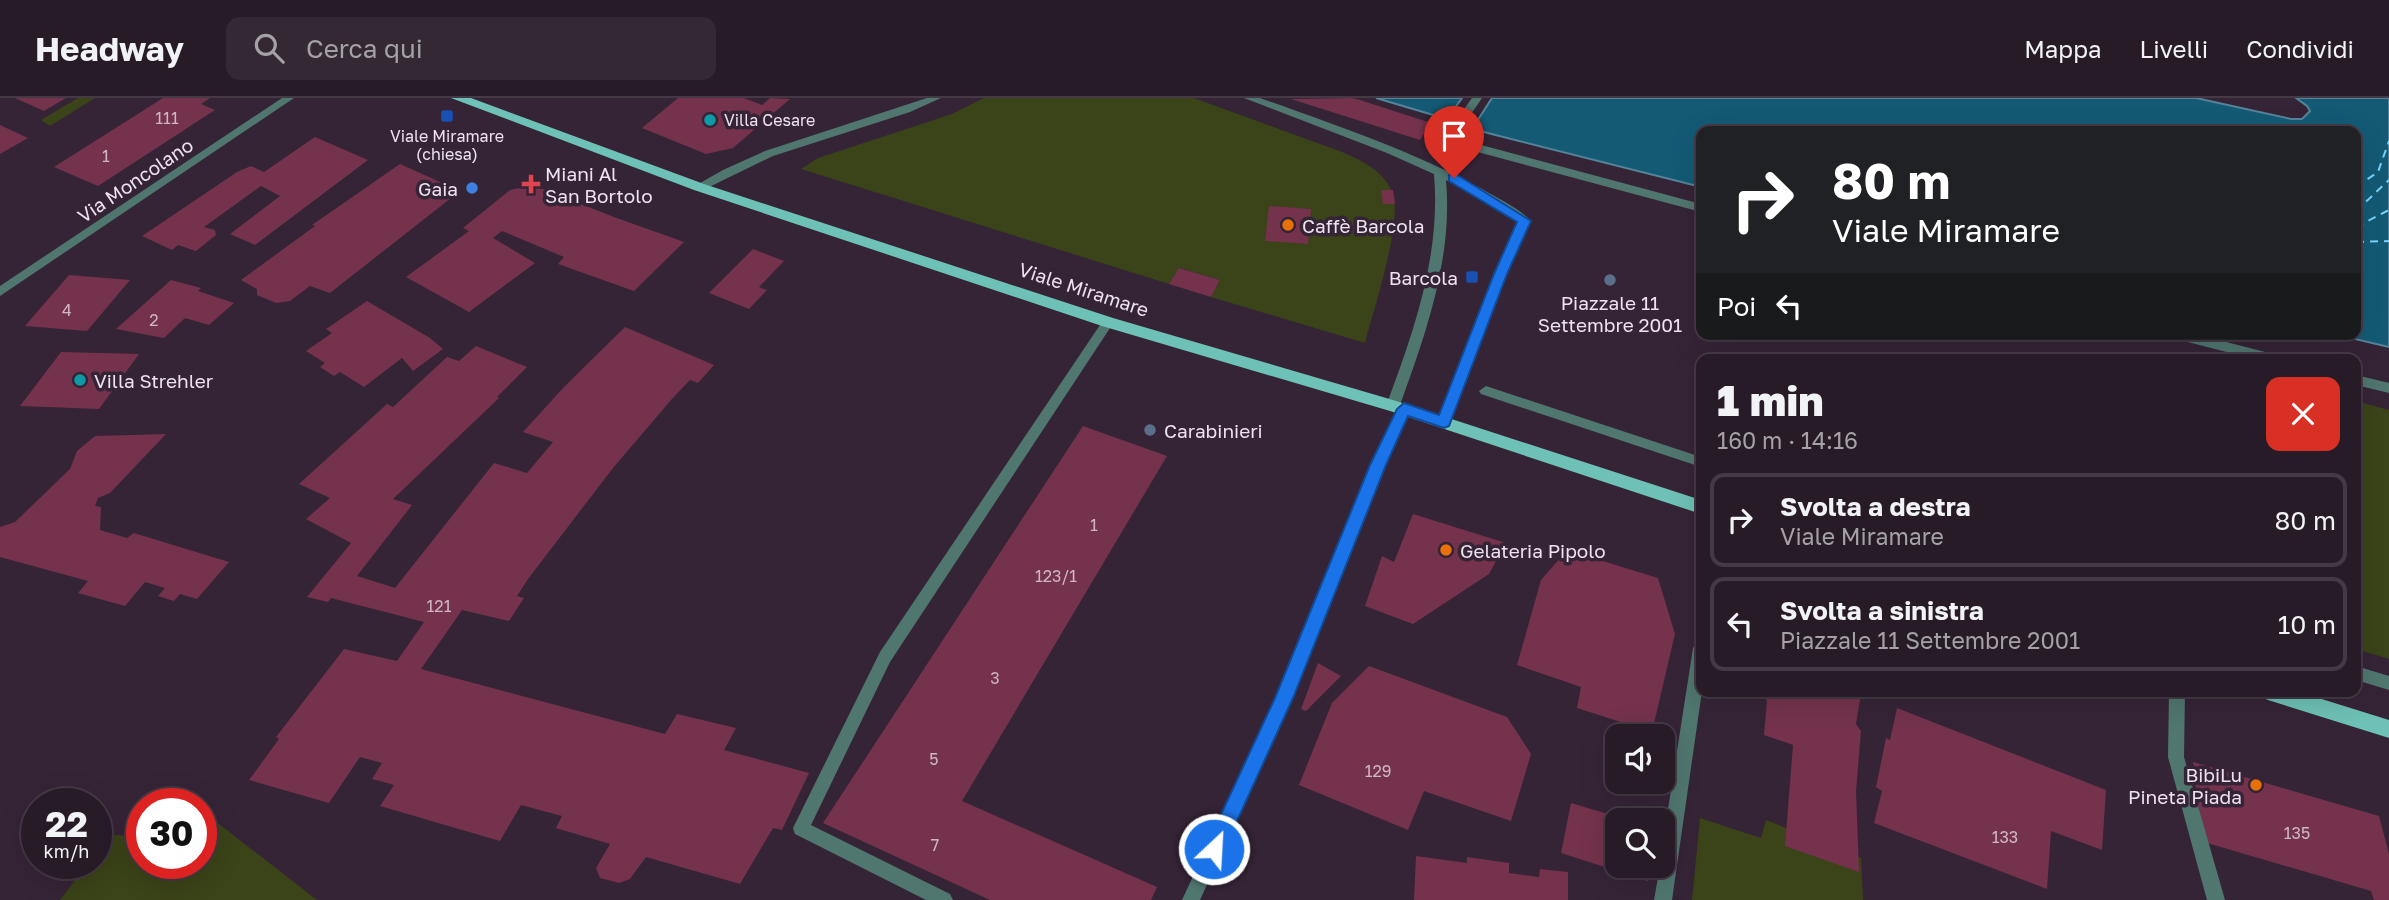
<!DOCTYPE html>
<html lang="it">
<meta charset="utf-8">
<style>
body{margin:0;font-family:"Golos Text",sans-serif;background:#342834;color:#f1f3f6;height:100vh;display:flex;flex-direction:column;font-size:26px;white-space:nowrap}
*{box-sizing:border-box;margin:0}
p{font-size:23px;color:#a5a1a8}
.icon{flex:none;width:38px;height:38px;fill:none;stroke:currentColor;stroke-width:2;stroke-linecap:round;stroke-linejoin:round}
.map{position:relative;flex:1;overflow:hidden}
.sheet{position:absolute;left:1696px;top:256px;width:665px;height:343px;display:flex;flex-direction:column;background:#281b28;border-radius:14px;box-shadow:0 7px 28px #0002,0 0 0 2px #443945}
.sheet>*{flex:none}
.guide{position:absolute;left:1696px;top:28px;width:665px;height:214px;border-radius:14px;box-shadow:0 7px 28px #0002,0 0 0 2px #443945;background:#202124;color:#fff;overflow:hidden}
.fabs{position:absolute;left:1605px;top:626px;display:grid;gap:14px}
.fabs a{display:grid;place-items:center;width:70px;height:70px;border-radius:14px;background:#281b28;box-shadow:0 7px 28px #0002,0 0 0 2px #443945;font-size:35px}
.speed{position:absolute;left:21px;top:690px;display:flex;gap:14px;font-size:35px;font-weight:700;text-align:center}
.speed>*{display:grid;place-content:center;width:91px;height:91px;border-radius:50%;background:#281b28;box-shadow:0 7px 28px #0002,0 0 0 2px #443945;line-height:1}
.speed small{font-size:18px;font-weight:400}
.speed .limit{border:10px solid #d22;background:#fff;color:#111}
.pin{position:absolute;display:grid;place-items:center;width:60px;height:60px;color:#fff;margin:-72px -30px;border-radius:50% 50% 50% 0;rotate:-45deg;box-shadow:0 0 7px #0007}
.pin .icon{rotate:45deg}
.me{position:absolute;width:77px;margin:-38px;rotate:25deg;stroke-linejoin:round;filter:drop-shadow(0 0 5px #0008)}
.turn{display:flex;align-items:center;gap:24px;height:147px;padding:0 21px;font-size:32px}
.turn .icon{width:91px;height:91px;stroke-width:2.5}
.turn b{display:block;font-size:49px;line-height:60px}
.then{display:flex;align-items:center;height:66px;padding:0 21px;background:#0003;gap:14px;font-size:26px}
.round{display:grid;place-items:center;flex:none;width:74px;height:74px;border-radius:14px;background:#342834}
.headline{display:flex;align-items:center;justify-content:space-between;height:119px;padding:0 21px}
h1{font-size:42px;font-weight:800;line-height:52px}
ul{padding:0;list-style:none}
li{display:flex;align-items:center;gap:21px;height:94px;margin:0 14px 10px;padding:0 7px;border:4px solid #443945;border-radius:14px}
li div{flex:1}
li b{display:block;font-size:26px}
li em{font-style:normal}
header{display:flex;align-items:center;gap:42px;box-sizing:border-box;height:98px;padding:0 35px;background:#281b28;border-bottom:2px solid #443945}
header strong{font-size:33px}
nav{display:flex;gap:38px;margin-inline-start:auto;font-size:24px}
.search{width:490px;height:63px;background:#342834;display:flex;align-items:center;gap:18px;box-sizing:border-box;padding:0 24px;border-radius:14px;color:#a5a1a8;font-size:26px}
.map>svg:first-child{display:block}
.green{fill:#3b4318}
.water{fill:#145a75;stroke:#558399;stroke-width:2}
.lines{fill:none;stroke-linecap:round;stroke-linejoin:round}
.ferry{stroke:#78d1f9;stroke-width:2;stroke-dasharray:8 6;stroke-linecap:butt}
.building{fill:#74324d}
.street{fill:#507670;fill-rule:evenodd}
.primary{fill:#6ec1b6;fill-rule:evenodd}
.route{fill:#1a73e8;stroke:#114b97;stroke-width:2}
.transit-dot{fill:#1a4fb4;stroke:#352436;stroke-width:2.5}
.culture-dot{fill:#0f9aa8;stroke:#352436;stroke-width:2.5}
.health-dot{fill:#e0444e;stroke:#352436;stroke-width:2.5}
.shop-dot{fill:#3f7fe0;stroke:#352436;stroke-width:2.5}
.food-dot{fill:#e8710a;stroke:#352436;stroke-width:2.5}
.service-dot{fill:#5c6f8a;stroke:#352436;stroke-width:2.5}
.labels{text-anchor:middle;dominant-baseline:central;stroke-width:7;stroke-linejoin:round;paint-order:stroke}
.number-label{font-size:16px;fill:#cfb6c6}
.far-poi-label{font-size:16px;fill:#ede2ee;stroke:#352436;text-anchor:start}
.poi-label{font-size:19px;fill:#ede2ee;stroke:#352436;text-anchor:start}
.street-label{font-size:19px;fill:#ede2ee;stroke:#352436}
</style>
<header>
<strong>Headway</strong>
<div class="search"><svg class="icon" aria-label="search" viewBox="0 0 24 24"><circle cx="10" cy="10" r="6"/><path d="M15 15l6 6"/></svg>Cerca qui</div>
<nav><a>Mappa</a><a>Livelli</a><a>Condividi</a></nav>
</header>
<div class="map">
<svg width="2389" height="802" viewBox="0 0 2389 802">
<rect width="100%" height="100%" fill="#352436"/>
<path class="green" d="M78,0H95L50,28L41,22Z
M984,0H1194L1342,54C1361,62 1384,73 1392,94C1404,122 1373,213 1365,245L1211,199L1220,182L1180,170L1169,186L801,71L818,60L952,16Z
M2356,303L2389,312V561L2356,551Z
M201,712L317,802H60L88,765H96V754L110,737L142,738V765H201Z
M1700,720L1761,740L1766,722L1861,760L1863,802H1692Z"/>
<path class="water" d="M1376,0H1462L1447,21Z
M1492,0H2196L2291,21H2302L2310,13L2307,8L2296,0H2389V249L2334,236H2356V33H1701V89L1472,31Z"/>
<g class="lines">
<path class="ferry" d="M2356,89L2378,74L2389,43
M2356,113L2389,82
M2356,129L2389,112
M2356,144L2389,143"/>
</g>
<path class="building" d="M15,0H66L44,13Z
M163,0H210L201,6L215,12L98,88L54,69Z
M678,0H744L762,7L770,0L790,1L733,50L706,56L642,30Z
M1352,0L1360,2L1431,25L1420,42L1291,1Z
M0,27L28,40L0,56Z
M315,39L368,62L255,147L230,136L280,98L261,88L204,129L215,132L216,137L196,153L178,147L172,152L142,138L237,74L251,68L264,74Z
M400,66L460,93L330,195L310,188L290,203L276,205L257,197V191L241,182L315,128L312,127Z
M533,87L614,119L684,144L634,193L558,166L564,159L502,133L493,140L535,165L469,214L406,179L469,133L463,130L510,92Z
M1381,92H1393L1395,106H1383Z
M1269,108L1311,111L1308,146L1265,143Z
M753,151L784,163L759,189L767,192L749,211L709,195Z
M1179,170L1220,182L1211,199L1169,186Z
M69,177L130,182L87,233L25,228Z
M171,182L201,190L198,193L234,205L209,227L185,220L164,240L116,231Z
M367,203L430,240L443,251L413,273L402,260L364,289L340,274L334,278L320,269L325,265L306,253L332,235L326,231Z
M625,229L714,267L698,285L690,282L671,302L613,370L528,481L517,498L524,500L509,523L462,512L421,571L665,636L677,616L736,630L724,652L809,675L782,732L773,730L740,786L646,759L630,781L619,785L600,780L596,770L610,746L556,730L562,718L521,707L500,743L380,708L394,687L372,681L382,665L360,659L329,705L249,682L279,641L276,639L344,551L397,563L424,524L331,500L328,504L307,499L351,445L306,421L330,400L299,386L387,306L393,309L447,259L459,263L476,248L527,269L497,299L499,300L393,401L412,407L357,478L395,490L494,365L527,375L553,344L523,334L564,289Z
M61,254L139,256L99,311L20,308Z
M1083,328L1167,358L962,703L1157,789L1151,802H990L823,725Z
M166,336L110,395L98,400L95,408L101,409L100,432L127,440L134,435L229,464L197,501L180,496L174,503L158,498L165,490L145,484L125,508L78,495L88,483L0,459V429L15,424L70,371L77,353L95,338Z
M1413,416L1506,445L1489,476L1413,526L1365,508L1382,458L1394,464Z
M1567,452L1658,480L1675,536L1652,634L1577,610L1581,589L1517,567L1541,482Z
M1318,565L1341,578L1306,613L1301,611Z
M1369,568L1507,619L1531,656L1511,723L1424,693L1408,732L1299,687L1332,605Z
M1744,593H1885L1883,601L1861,596L1856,626L1861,633L1856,693L1859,774L1785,748L1793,647L1764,637L1767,602Z
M1897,610L2106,692L2102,752L2051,733L2047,791L1874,725L1882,693L1876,689L1886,640L1890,642Z
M2193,664L2379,718L2389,756V802H2374L2371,793L2207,745L2198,708Z
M1571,705L1628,722L1617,723V768H1650L1648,783L1561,755Z
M1416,758L1467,765V759L1509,765V775L1539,779L1540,771L1568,774V802H1414Z"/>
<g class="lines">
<path class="street" d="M282,0H294L0,198V188Z
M927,0H941L910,14L773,58L703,92H695L693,89L723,72L765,53Z
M1244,0H1260C1336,27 1412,53 1482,91C1497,100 1519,110 1531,123L1506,176L1451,324L1444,329L1439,328L1437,324L1494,176L1518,124L1446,82C1453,160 1426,235 1400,307H1409L1411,311L1385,367L1292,600L1200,802H1182L1276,600L1371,367L1397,312H1388L1386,308C1414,233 1441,157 1434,76L1387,55Z
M1472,0H1482L1455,40L1701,106V114L1444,45L1442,42Z
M1108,219L1114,224L1112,227L890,564L811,727L950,796L953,802H926L795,736L793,730L880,554L1104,221Z
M2170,236H2195L2273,256L2279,261H2254L2176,241Z
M2356,277L2389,285V295L2356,287Z
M1486,288L1701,359V369L1481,296L1479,293Z
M1701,543L1702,593L1672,802H1654L1660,768H1662V750L1693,550L1696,545Z
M2356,568L2389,578V592L2356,582Z
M2169,593H2185L2184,659L2225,802H2207L2168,659Z"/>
<path class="primary" d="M451,0H471L704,86L1113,220L1393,302L1701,402V416L1390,313L1102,228L694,92Z
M2258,593H2296L2389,622V640L2268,602L2261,599Z"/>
</g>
<path class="route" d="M1454,75L1531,123L1507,176L1449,328L1444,330L1408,318L1386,367L1293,600L1221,758L1214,761L1207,758L1205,751L1275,600L1370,367L1397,311L1404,305L1439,317L1494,176L1517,124L1449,83V77Z"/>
<g class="transit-dot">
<rect x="440" y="11" width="14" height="14" rx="3.5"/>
<rect x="1465" y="172" width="14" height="14" rx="3.5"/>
</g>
<g class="culture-dot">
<circle cx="710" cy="22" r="7"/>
<circle cx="80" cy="282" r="7"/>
</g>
<path class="health-dot" d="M527.5 75.5h7v7h7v7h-7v7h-7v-7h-7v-7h7z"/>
<circle class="shop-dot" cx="472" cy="90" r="7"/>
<g class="food-dot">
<circle cx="1288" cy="127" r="7"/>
<circle cx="1446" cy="452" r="7"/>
<circle cx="2256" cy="687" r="7"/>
</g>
<g class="service-dot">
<circle cx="1610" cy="182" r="7"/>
<circle cx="1150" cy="332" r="7"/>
</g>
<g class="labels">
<g class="number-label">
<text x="167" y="20">111</text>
<text x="106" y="58">1</text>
<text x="67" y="212">4</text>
<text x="154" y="222">2</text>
<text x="1094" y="427">1</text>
<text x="1056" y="478">123/1</text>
<text x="439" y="508">121</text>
<text x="995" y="580">3</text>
<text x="934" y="661">5</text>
<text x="1378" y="673">129</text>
<text x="2297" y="735">135</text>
<text x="2005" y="739">133</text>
<text x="935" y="747">7</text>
</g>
<g class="far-poi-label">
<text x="724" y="22">Villa Cesare</text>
<text x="447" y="38" text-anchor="middle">Viale Miramare<tspan x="447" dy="18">(chiesa)</tspan></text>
</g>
<g class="poi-label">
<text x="545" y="75">Miani Al<tspan x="545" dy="22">San Bortolo</tspan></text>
<text x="458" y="90" text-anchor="end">Gaia</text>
<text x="1302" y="127">Caffè Barcola</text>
<text x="1458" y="179" text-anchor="end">Barcola</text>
<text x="1610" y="204" text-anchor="middle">Piazzale 11<tspan x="1610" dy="22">Settembre 2001</tspan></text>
<text x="94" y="282">Villa Strehler</text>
<text x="1164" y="332">Carabinieri</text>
<text x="1460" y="452">Gelateria Pipolo</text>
<text x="2242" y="676" text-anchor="end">BibiLu<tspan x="2242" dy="22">Pineta Piada</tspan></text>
</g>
<g class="street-label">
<text transform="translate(135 82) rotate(-34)">Via Moncolano</text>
<text transform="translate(1084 191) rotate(18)">Viale Miramare</text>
</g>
</g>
</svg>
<div class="fabs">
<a><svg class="icon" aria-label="sound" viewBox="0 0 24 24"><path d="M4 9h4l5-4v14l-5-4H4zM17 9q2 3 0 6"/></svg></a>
<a><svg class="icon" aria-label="search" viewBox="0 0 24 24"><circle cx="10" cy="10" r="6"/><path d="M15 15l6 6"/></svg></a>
</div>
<div class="speed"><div>22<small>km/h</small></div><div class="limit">30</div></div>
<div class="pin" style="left:1454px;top:80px;background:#d93025"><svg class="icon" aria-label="arrive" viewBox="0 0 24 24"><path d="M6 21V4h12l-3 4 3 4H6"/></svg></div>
<svg class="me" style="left:1214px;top:751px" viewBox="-20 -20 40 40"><circle r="17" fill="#1a73e8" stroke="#fff" stroke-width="3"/><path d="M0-11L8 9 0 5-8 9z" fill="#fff"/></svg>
<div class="guide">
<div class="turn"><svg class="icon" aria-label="right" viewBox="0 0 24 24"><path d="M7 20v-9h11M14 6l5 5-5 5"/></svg><div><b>80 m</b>Viale Miramare</div></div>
<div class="then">Poi<svg class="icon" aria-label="left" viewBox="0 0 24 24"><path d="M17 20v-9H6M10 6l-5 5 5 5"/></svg></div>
</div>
<section class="sheet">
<div class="headline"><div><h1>1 min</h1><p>160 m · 14:16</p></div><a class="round" style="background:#d93025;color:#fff"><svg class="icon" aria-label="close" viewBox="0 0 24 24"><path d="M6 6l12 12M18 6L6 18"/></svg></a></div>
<ul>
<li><svg class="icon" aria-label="right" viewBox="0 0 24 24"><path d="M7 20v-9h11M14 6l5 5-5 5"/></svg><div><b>Svolta a destra</b><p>Viale Miramare</p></div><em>80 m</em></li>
<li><svg class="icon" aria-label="left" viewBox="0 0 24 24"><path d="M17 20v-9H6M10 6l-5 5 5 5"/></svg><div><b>Svolta a sinistra</b><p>Piazzale 11 Settembre 2001</p></div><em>10 m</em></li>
</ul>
</section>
</div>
